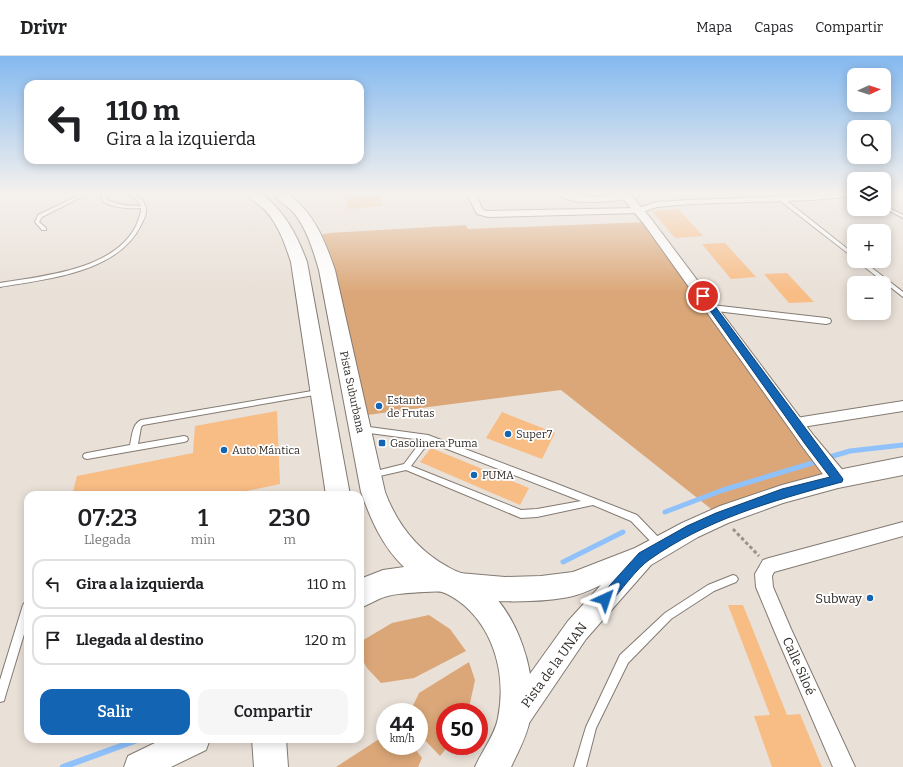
<!DOCTYPE html>
<html lang="es">
<meta charset="utf-8">
<style>
body{margin:0;font-family:Bitter,serif;background:#f6f6f6;color:#202124;height:100vh;display:flex;flex-direction:column;font-size:15px;white-space:nowrap}
*{box-sizing:border-box;margin:0}
p{font-size:13px;color:#757577}
.icon{flex:none;width:22px;height:22px;fill:none;stroke:currentColor;stroke-width:2;stroke-linecap:round;stroke-linejoin:round}
.map{position:relative;flex:1;overflow:hidden}
.details{position:absolute;left:24px;top:435px;width:340px;height:252px;display:flex;flex-direction:column;background:#fff;border-radius:12px;box-shadow:0 2px 10px #0003}
.details>*{flex:none}
.hud{position:absolute;left:24px;top:24px;width:340px;height:84px;border-radius:12px;box-shadow:0 2px 10px #0003;background:#fff;color:#202124;overflow:hidden}
.needle{width:26px;rotate:87deg}
.tools{position:absolute;left:847px;top:12px;display:grid;gap:8px}
.tools a{display:grid;place-items:center;width:44px;height:44px;border-radius:8px;background:#fff;box-shadow:0 2px 10px #0003;font-size:20px}
.speed{position:absolute;left:376px;top:647px;display:flex;gap:8px;font-size:20px;font-weight:700;text-align:center}
.speed>*{display:grid;place-content:center;width:52px;height:52px;border-radius:50%;background:#fff;box-shadow:0 2px 10px #0003;line-height:1}
.speed small{font-size:10px;font-weight:400}
.speed .limit{border:6px solid #d22;background:#fff;color:#111}
.pin{position:absolute;display:grid;place-items:center;width:34px;height:34px;color:#fff;margin:-17px;border:2px solid #fff;border-radius:50%;box-shadow:0 1px 4px #0007}
.me{position:absolute;width:44px;margin:-22px;rotate:42deg;stroke-linejoin:round;filter:drop-shadow(0 0 3px #0008)}
.turn{display:flex;align-items:center;gap:14px;height:84px;padding:0 16px;font-size:18px}
.turn .icon{width:52px;height:52px;stroke-width:2.5}
.turn b{display:block;font-size:28px;line-height:34px}
.eta{display:flex;justify-content:space-evenly;align-items:center;height:68px;text-align:center}
.eta b{font-size:24px;font-weight:600;line-height:28px}
.cta{display:flex;gap:8px;margin-top:auto;padding:8px 16px}
.cta a{flex:1;height:46px;border-radius:12px;background:#1364b3;color:#fff;font-size:16px;font-weight:600;line-height:46px;text-align:center}
.cta a+a{background:#f6f6f6;color:#202124}
ul{padding:0;list-style:none}
li{display:flex;align-items:center;gap:12px;height:50px;margin:0 8px 6px;padding:0 8px;border:2px solid #e0e0e0;border-radius:12px}
li div{flex:1}
li b{display:block;font-size:15px}
li em{font-style:normal}
header{display:flex;align-items:center;gap:24px;box-sizing:border-box;height:56px;padding:0 20px;background:#fff;border-bottom:1px solid #e0e0e0}
header strong{font-size:19px}
nav{display:flex;gap:22px;margin-inline-start:auto;font-size:14px}
.map>svg:first-child{display:block}
.green{fill:#dba778}
.lines{fill:none;stroke-linecap:round;stroke-linejoin:round}
.stream-far1{stroke:#8fc1fb;stroke-width:5}
.stream{stroke:#8fc1fb;stroke-width:6}
.building{fill:#f8bc85}
.service-casing{stroke:#837a72;stroke-width:2}
.minor-casing{stroke:#837a72;stroke-width:2}
.tertiary-casing{stroke:#837a72;stroke-width:2}
.secondary-casing{stroke:#837a72;stroke-width:2}
.primary-casing{stroke:#837a72;stroke-width:2}
.path{stroke:#9a938d;stroke-width:3;stroke-dasharray:3.5 2.5;stroke-linecap:butt}
.service{fill:#fff;fill-rule:evenodd}
.minor{fill:#fff;fill-rule:evenodd}
.tertiary{fill:#fff;fill-rule:evenodd}
.secondary{fill:#fff;fill-rule:evenodd}
.primary{fill:#fff;fill-rule:evenodd}
.route{fill:#1364b3;stroke:#0c4174}
.poi-dot{fill:#1364b3;stroke:#fff;stroke-width:1.5}
.labels{text-anchor:middle;dominant-baseline:central;stroke-width:3.5;stroke-linejoin:round;paint-order:stroke}
.street-label{font-size:11px;fill:#2f2b28;stroke:#fff}
.poi-label{font-size:11px;fill:#2f2b28;stroke:#fff;text-anchor:start}
.near-poi-label{font-size:13px;fill:#2f2b28;stroke:#fff;text-anchor:end}
.near-street-label{font-size:13px;fill:#2f2b28;stroke:#fff}
</style>
<header>
<strong>Drivr</strong>
<nav><a>Mapa</a><a>Capas</a><a>Compartir</a></nav>
</header>
<div class="map">
<svg width="903" height="711" viewBox="0 0 903 711">
<rect width="100%" height="100%" fill="#e9e0d7"/>
<path class="green" d="M648,166L838,423L720,460L561,334L367,359L316,180L329,177L466,169L468,173Z
M429,559L450,573L466,595L414,622L381,627L367,612L360,599V586L392,567Z
M469,606L475,624L469,652L467,656H445V690H448L440,700L419,678V656H410L419,637Z
M385,681V690H413L422,702L418,711H336L379,683Z"/>
<g class="lines">
<path class="stream-far1" d="M826,402L850,395L903,389
M665,456L723,434L819,405
M563,506L623,476"/>
<path class="stream" d="M63,711L140,683"/>
</g>
<path class="building" d="M346,138H379L382,150L347,153Z
M678,153L703,180L675,182L652,155Z
M725,187L756,221L731,223L702,188Z
M787,217L814,246L789,247L764,218Z
M277,355L280,428L228,439H72L77,420L193,397L195,370Z
M502,356L555,377L542,403L486,382Z
M431,392L529,432L520,449L420,406Z
M728,549H743L787,659L800,658L822,711H772L754,660L770,659Z"/>
<g class="lines">
<g class="service-casing">
<path id="service" d="M82,138H87L42,161L39,166L46,172V174H42L35,166L38,159Z
M101,138H105L107,144C118,149 129,150 141,150L138,145L129,138C136,138 142,142 145,149C148,156 144,163 141,169C118,217 46,223 0,231V227C43,220 114,214 136,170C138,164 141,159 141,152C128,153 116,152 103,146Z
M778,141H782L854,198V202L778,143Z
M884,149L903,159V162L884,152Z
M857,205H863L903,236V241Z
M318,334H320L321,336L320,338L143,369L141,371L138,388L184,380L187,381L188,383L187,385L184,386L87,403L84,402L83,400L84,398L87,397L130,389C132,381 132,368 141,364Z
M362,370L428,379L552,426L637,459L662,485L663,488L662,491L659,492L656,491L631,465L593,449L537,461L521,462L406,414L371,422L368,421L367,419L368,417L404,408L422,384L362,376L359,375L358,373L359,371ZM429,386L581,445L537,453L521,454L411,410Z
M733,519L736,520L738,523L736,526L714,535L671,563L628,607L596,672L586,711H574L586,671L620,599L665,557L708,529Z
M28,544V565L5,641L4,645L0,646V624L23,549L25,546Z"/>
</g>
<g class="minor-casing">
<path id="minor" d="M467,138H475L483,154L488,155L638,152L657,146L690,144L854,138V140L813,144L690,148L657,151L639,157L488,161L477,158Z
M559,138L594,141L627,139L631,141L627,143C610,145 572,151 559,138Z
M712,249L826,262L830,263L831,265L830,267L826,268L708,254L707,252L708,250Z
M903,345V355L796,372L791,371L789,367L791,363L796,362Z
M903,466V480L774,516L772,520L773,531L791,573L855,711H833L776,579L756,531L755,518L763,504L769,502Z"/>
</g>
<g class="tertiary-casing">
<path id="tertiary" d="M619,138H630L652,164L814,380L845,417L848,423L845,429L838,431L831,429L802,390L644,168Z"/>
</g>
<g class="secondary-casing">
<path id="secondary" d="M903,401V419L838,432L783,447L728,467L698,481L651,509L586,583L527,670L517,675L507,670L502,660L507,650L568,565L601,529C592,533 582,538 573,540C545,547 476,548 450,538L447,529L450,520L459,517L505,521L541,520L573,516L635,492L682,467L720,450L782,429L838,414Z
M163,683H210L206,694L171,711H124L128,700Z"/>
</g>
<g class="primary-casing">
<path id="primary" d="M248,138H262C285,156 297,179 307,206L350,439H326L291,206C285,188 279,170 266,155C260,149 252,145 248,138Z
M274,138H288C314,156 325,185 335,214L385,436C397,468 417,494 448,511C458,517 470,519 480,527C517,554 539,619 530,663C527,680 518,696 511,711H475C482,695 495,679 498,662C506,622 496,578 465,550C459,545 451,539 442,536C437,535 430,536 424,536C409,537 393,537 379,543C373,546 367,549 360,552V523L383,514L404,511C382,490 371,464 361,436L319,214C313,194 307,173 294,157C288,150 278,145 274,138Z
M252,683H286L288,711H254Z"/>
</g>
<path class="path" d="M733,473L759,500"/>
<use href="#service" class="service"/>
<use href="#minor" class="minor"/>
<use href="#tertiary" class="tertiary"/>
<use href="#secondary" class="secondary"/>
<use href="#primary" class="primary"/>
</g>
<linearGradient id="sky" x2="0" y2="1"><stop stop-color="#84b9f0"/><stop offset="0.58" stop-color="#f5f1ed"/><stop offset="1" stop-color="#f5f1ed" stop-opacity="0"/></linearGradient>
<rect width="903" height="237" fill="url(#sky)"/>
<path class="route" d="M701,238H706L843,423L842,426L838,427C772,445 705,464 649,504C637,512 620,536 610,547L605,549L601,547L599,543L601,539L639,497L687,470L716,457L782,433L830,421L805,388L701,242Z"/>
<g class="poi-dot">
<circle cx="379" cy="350" r="4"/>
<circle cx="508" cy="378" r="4"/>
<rect x="378" y="383" width="8" height="8" rx="2"/>
<circle cx="224" cy="394" r="4"/>
<circle cx="474" cy="419" r="4"/>
<circle cx="870" cy="542" r="4"/>
</g>
<g class="labels">
<g class="street-label">
<text transform="translate(352 336) rotate(78)">Pista Suburbana</text>
</g>
<g class="poi-label">
<text x="387" y="344">Estante<tspan x="387" dy="13">de Frutas</tspan></text>
<text x="516" y="378">Super7</text>
<text x="390" y="387">Gasolinera Puma</text>
<text x="232" y="394">Auto Mántica</text>
<text x="482" y="419">PUMA</text>
</g>
<g class="near-poi-label">
<text x="862" y="542">Subway</text>
</g>
<g class="near-street-label">
<text transform="translate(554 609) rotate(-54)">Pista de la UNAN</text>
<text transform="translate(799 610) rotate(66)">Calle Siloé</text>
</g>
</g>
</svg>
<div class="tools">
<a><svg class="needle" viewBox="-14 -14 28 28"><path d="M0-13l5 13h-10z" fill="#e53935"/><path d="M0 13l5-13h-10z" fill="#757577"/></svg></a>
<a><svg class="icon" aria-label="search" viewBox="0 0 24 24"><circle cx="10" cy="10" r="6"/><path d="M15 15l6 6"/></svg></a>
<a><svg class="icon" aria-label="layers" viewBox="0 0 24 24"><path d="M12 4l9 5-9 5-9-5zM3 14l9 5 9-5"/></svg></a>
<a>+</a>
<a>−</a>
</div>
<div class="speed"><div>44<small>km/h</small></div><div class="limit">50</div></div>
<div class="pin" style="left:703px;top:240px;background:#d93025"><svg class="icon" aria-label="arrive" viewBox="0 0 24 24"><path d="M6 21V4h12l-3 4 3 4H6"/></svg></div>
<svg class="me" style="left:605px;top:543px" viewBox="-20 -20 40 40"><path d="M0-17L14 15 0 8-14 15z" fill="#1364b3" stroke="#fff" stroke-width="4"/></svg>
<div class="hud">
<div class="turn"><svg class="icon" aria-label="left" viewBox="0 0 24 24"><path d="M17 20v-9H6M10 6l-5 5 5 5"/></svg><div><b>110 m</b>Gira a la izquierda</div></div>
</div>
<section class="details">
<div class="eta">
<div><b>07:23</b><p>Llegada</p></div>
<div><b>1</b><p>min</p></div>
<div><b>230</b><p>m</p></div>
</div>
<ul>
<li><svg class="icon" aria-label="left" viewBox="0 0 24 24"><path d="M17 20v-9H6M10 6l-5 5 5 5"/></svg><div><b>Gira a la izquierda</b></div><em>110 m</em></li>
<li><svg class="icon" aria-label="arrive" viewBox="0 0 24 24"><path d="M6 21V4h12l-3 4 3 4H6"/></svg><div><b>Llegada al destino</b></div><em>120 m</em></li>
</ul>
<div class="cta"><a>Salir</a><a>Compartir</a></div>
</section>
</div>
